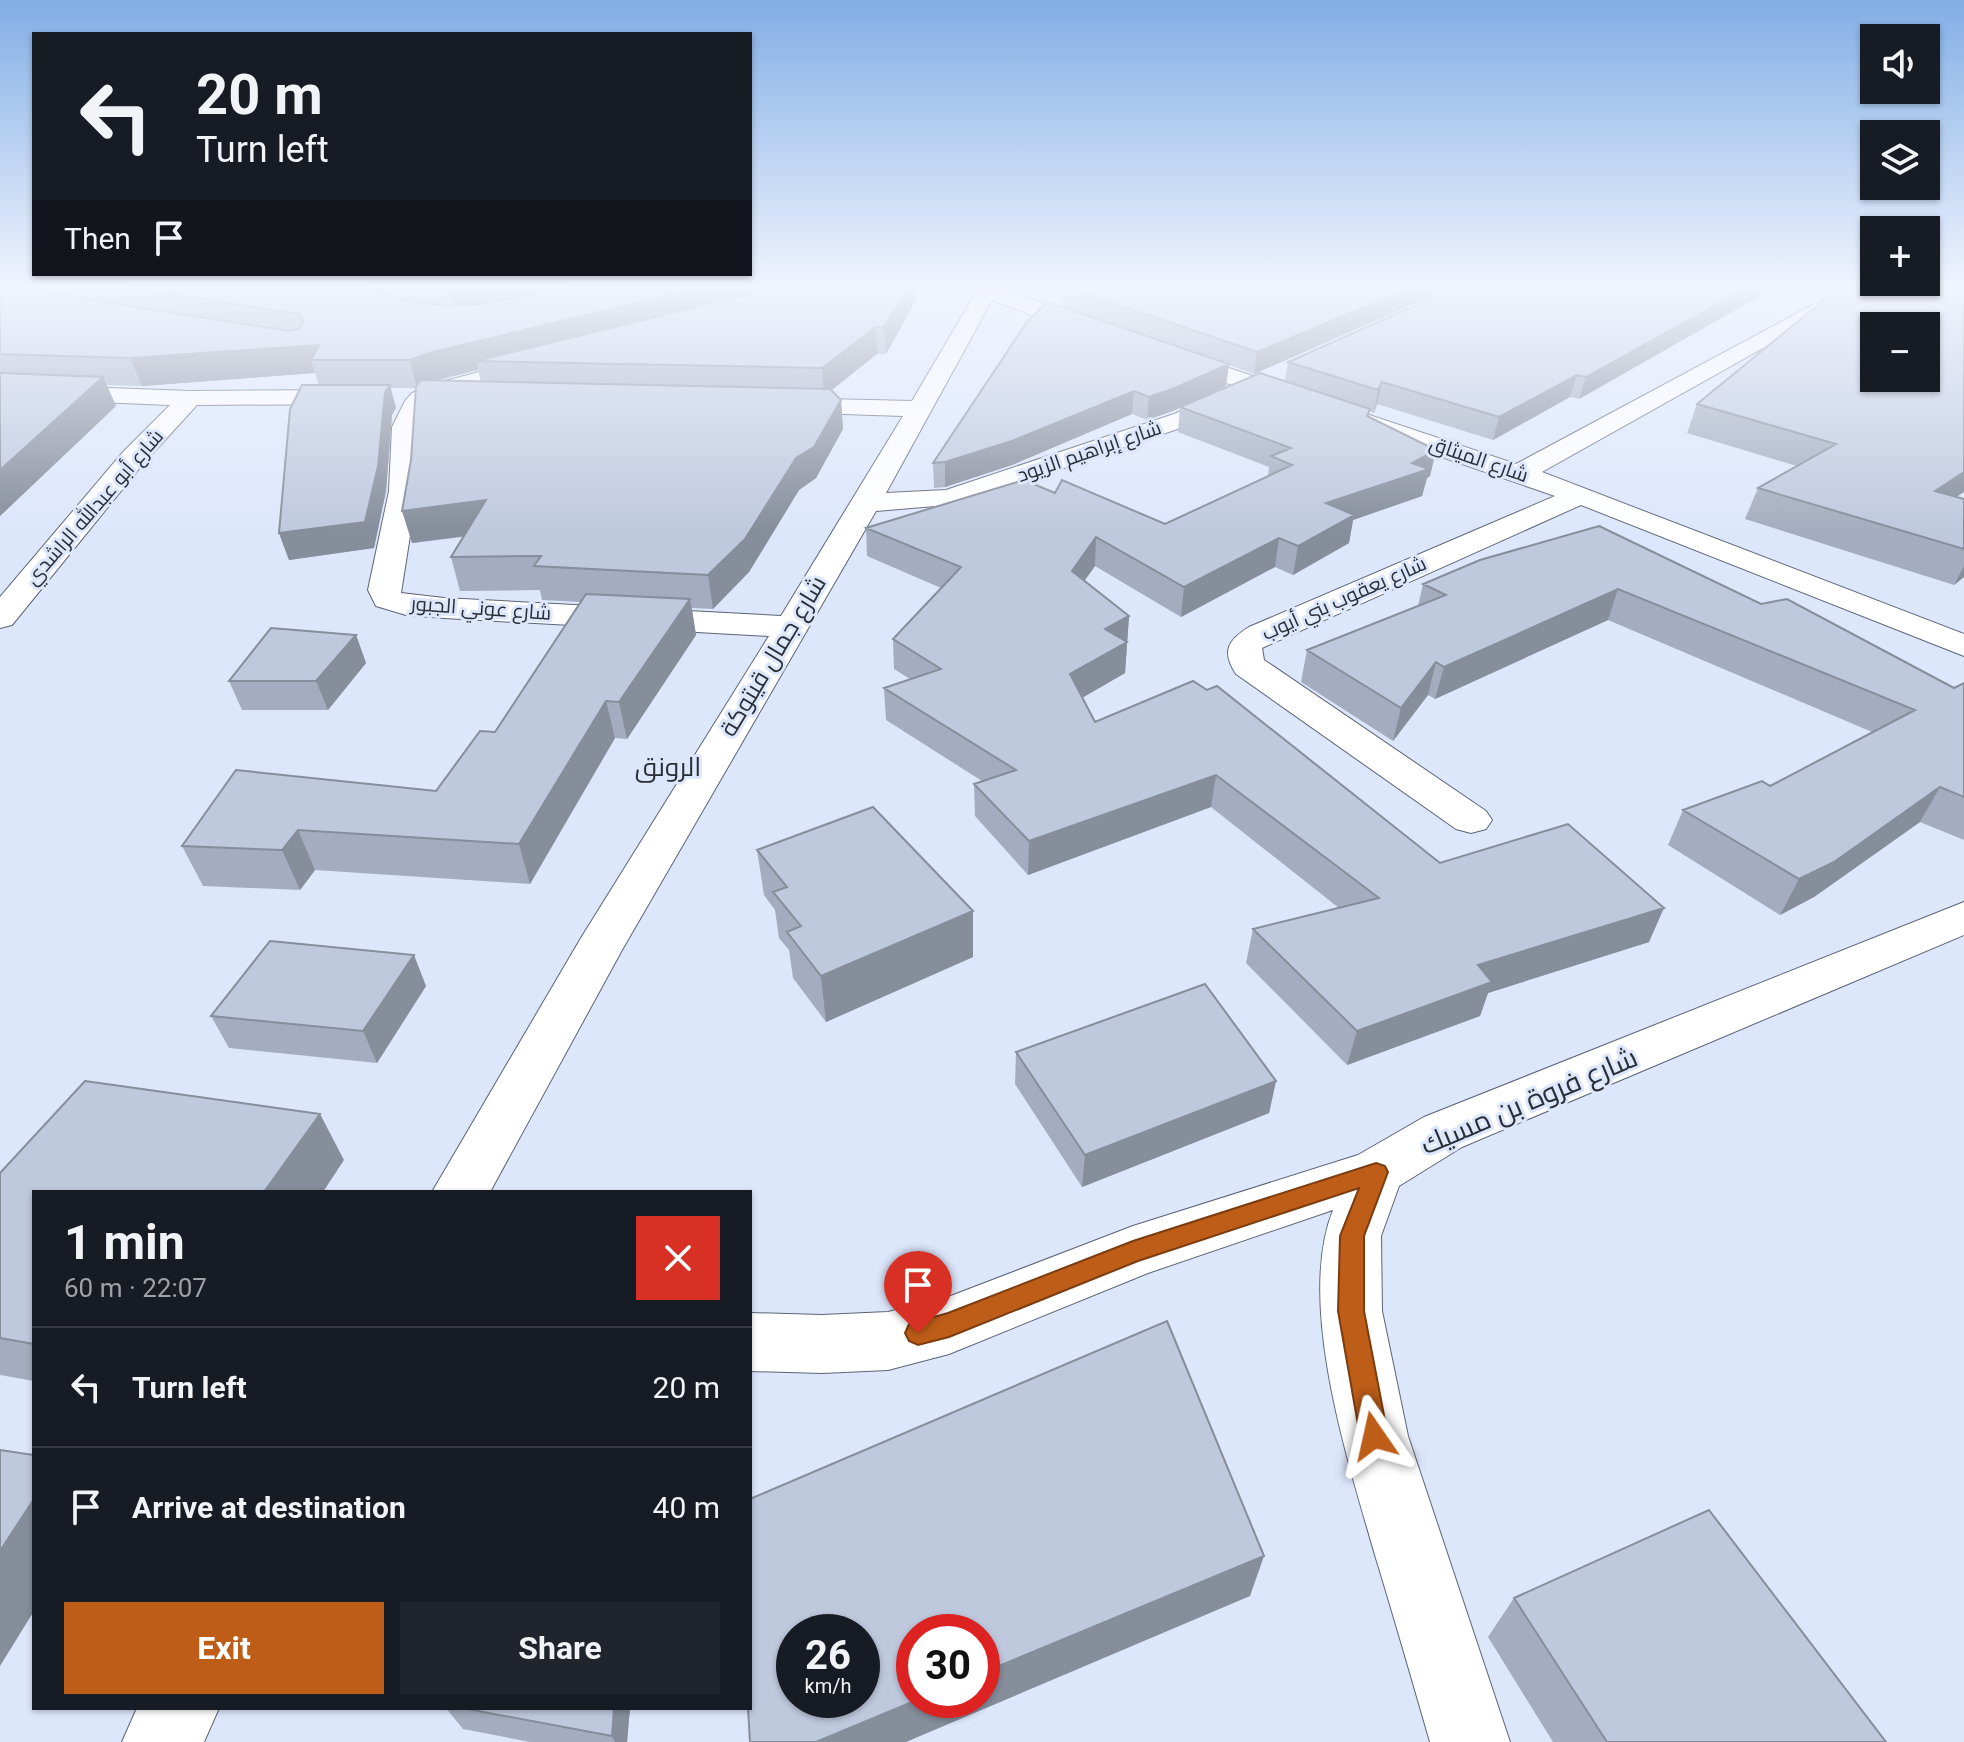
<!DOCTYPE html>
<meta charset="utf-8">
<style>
body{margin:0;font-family:Roboto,Cairo,sans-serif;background:#20242c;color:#f1f3f6;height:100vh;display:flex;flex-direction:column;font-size:30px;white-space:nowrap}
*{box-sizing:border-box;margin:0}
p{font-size:26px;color:#9ea1a6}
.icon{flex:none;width:44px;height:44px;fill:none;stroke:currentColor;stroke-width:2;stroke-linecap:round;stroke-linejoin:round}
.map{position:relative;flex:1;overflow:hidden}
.panel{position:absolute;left:32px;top:1190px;width:720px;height:520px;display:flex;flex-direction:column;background:#171b24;border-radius:0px;box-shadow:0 2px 6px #0004}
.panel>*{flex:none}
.top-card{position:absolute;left:32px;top:32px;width:720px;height:244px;border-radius:0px;box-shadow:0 2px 6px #0004;background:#171b24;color:#f1f3f6;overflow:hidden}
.tools{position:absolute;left:1860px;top:24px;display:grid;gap:16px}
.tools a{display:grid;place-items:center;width:80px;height:80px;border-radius:0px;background:#171b24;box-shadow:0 2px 6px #0004;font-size:40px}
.speed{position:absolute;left:776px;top:1614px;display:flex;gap:16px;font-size:40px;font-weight:700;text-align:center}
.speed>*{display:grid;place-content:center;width:104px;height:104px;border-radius:50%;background:#171b24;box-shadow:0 2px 6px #0004;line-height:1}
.speed small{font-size:20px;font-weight:400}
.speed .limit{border:12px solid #d22;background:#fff;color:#111}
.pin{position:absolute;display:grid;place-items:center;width:68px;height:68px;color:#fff;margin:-82px -34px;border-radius:50% 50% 50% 0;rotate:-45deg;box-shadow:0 0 8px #0007}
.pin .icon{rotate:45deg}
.me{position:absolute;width:88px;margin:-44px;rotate:349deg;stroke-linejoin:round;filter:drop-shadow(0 0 6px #0008)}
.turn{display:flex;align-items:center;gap:28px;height:168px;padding:0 32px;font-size:36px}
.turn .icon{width:104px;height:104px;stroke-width:2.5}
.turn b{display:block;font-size:56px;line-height:68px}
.then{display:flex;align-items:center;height:76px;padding:0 32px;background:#0003;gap:16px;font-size:30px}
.round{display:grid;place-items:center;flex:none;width:84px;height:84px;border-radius:0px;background:#20242c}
.head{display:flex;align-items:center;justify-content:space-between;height:136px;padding:0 32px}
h1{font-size:48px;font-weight:700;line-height:60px}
.primary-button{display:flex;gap:16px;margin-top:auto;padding:16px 32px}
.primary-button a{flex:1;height:92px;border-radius:0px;background:#bd5d18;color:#fff;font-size:32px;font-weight:700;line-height:92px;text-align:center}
.primary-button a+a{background:#20242c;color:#f1f3f6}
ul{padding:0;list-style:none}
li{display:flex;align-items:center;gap:24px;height:120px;padding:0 32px;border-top:2px solid #363941}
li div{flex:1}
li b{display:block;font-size:30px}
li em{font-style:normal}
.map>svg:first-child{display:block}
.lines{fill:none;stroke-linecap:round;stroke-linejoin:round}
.minor-casing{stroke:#5b6476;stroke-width:2}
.minor{fill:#fff;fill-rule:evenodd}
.wall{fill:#a4adbf;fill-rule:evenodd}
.shaded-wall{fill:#868d9b}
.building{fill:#bfc9de;stroke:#868d9b;stroke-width:2;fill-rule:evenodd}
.route{fill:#bd5d18;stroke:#7b3c10;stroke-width:2}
.labels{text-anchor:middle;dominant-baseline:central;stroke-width:6;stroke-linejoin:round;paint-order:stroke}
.far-street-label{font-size:20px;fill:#292d35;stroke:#dde7fc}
.street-label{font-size:24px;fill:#292d35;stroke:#dde7fc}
.neighbourhood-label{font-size:26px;fill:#292d35;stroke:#dde7fc}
.near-street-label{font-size:28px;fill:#292d35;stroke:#dde7fc}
</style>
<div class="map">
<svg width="1964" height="1742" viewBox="0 0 1964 1742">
<rect width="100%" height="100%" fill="#dde7fc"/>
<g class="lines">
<g class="minor-casing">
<path id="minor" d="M964,287H999L1101,325L1104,330L1093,337L1085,335L992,300L886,493L946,490L1174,414L1225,392H1243L1246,397L1243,402L1192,424L959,504L876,511L622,950L490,1192H432L581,938L769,636L444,618L406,615L376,606L368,590L389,491L392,427L405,401L412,393L437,383L537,357L545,359L549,364L545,369L455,393L426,408L418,427L417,491L401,593L444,598L781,616L903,416L783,412L774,410L771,405L774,400L783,398L912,401L975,294Z
M1846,287H1872L1542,472L1964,634V656L1581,505L1262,648L1264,660L1486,811L1492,820L1486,829L1471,833L1456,829L1236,674C1221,651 1228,640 1249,627L1555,496L1162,361L1159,356L1162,351H1178L1516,464Z
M0,384L190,391L354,390L363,392L366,397L363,402L354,404L197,405L143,464L12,625L0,628V597L123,452L170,405L0,398Z
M1964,902V935L1462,1147L1399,1186L1381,1236L1382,1311L1408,1436L1510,1742H1430C1412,1680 1394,1617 1375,1555C1348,1461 1296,1303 1333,1210L1148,1273L949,1354L888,1370L822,1373L750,1371V1313L822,1315L888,1312L948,1297L1133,1226L1358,1155L1424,1117Z
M137,1708H219L204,1742H122Z"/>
</g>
<use href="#minor" class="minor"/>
</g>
<path class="wall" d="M0,287L30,291L29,287H916V300L886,354H877L832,390L841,400L843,429L816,478L799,490L749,572L713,609L692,608L696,635L627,739L615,738L530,884L315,870L300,890L203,886L182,846L436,791L495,732L581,602L542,600L540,590L460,591L451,557L463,537L412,543L411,460L416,388H390L396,408L392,415L386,491L374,548L289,560L279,533L319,385L315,373L142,386L107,385L116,406L0,516ZM478,370L481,382L435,381Z
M1062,287H1452L1254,374L1229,365L1226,386L1201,398L1285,381L1288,362L1457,287H1776L1579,399L1570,397L1493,440L1377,404L1374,413L1369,411L1368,417L1436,450L1430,476L1427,478L1422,496L1353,520L1349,543L1293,575L1275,567L1181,617L1095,566L1084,580L1129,616L1125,673L1082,698L1095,722L1440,863L1649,942L1488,993L1480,1016L1347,1065L1246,963L1253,929L1339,908L1211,807L1028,875L975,816L974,784L982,781L886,720L884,688L910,679L894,669L893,639L941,588L867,556L866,528L1055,493L1165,524L1268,476L1269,467L1178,432L1180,408L1147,420L1132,414L1012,465L945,487L934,488L933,463L1167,343L1062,306Z
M1834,292L1957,497L1964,499V577L1954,585L1745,519L1758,488L1797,466L1687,433L1697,404Z
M1480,560L1761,604L1954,688L1964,683V840L1920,822L1814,897L1780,915L1668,845L1683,810L1770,786L1872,732L1608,620L1435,699L1428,695L1393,741L1301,682L1307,650L1418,606L1423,584Z
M356,635L366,663L328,710H242L229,681Z
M757,850L973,911V957L826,1022L793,978L789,950L779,938L775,910L764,895Z
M426,986L377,1063L229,1048L211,1016Z
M1016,1052L1276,1081L1269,1113L1082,1187L1015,1084Z
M344,1160L34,1192V1381L0,1375V1173Z
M1514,1598L1886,1742H1553L1488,1637Z
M446,1708H630L627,1742H530L463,1729Z"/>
<path class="shaded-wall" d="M603,287L454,313L448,288Z
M702,287H806L476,361L478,370L436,380L417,388L410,360L429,353Z
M908,287H916V300L886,354L884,327Z
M1412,287H1452L1254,374L1257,352Z
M1748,287H1776L1579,399L1586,377Z
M876,327L877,354L824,396L822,368Z
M319,345L311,360L315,373L142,386L130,358Z
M1229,364L1226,386L1173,411L1147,420L1149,397Z
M1577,375L1570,397L1493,440L1499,417Z
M103,377L116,406L0,516V470Z
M1382,382L1377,404L1374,413L1378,390Z
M390,385L396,408L392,415L386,491L374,548L289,560L279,533Z
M1134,391L1132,414L1012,465L945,487V462Z
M841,400L843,429L816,478L799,490L749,572L713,609L708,575Z
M1436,450L1430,476L1427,478L1422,496L1353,520L1349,543L1293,575L1298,546L1326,503L1412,463Z
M1964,472V492L1919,522L1935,491Z
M486,500L494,532L412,543L402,511Z
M1096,537L1095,566L1071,600L1072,571Z
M1279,538L1275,567L1181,617L1184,587Z
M1964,566V577L1954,585Z
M1618,589L1608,620L1435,699L1444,667Z
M690,599L696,635L627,739L619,702Z
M1129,616L1125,673L1068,706L1070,674L1105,629Z
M356,635L366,663L328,710L316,681Z
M1436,662L1428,695L1393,741L1401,708Z
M606,701L615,738L530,884L519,844Z
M1216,775L1211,807L1028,875L1029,841Z
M1940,787L1920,822L1814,897L1780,915L1799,879Z
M298,830L315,870L300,890L282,850Z
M1664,908L1649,942L1488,993L1480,1016L1347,1065L1357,1031L1478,965Z
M973,911V957L826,1022L821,976Z
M414,955L426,986L377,1063L363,1031Z
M1276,1081L1269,1113L1082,1187L1085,1155Z
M320,1114L344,1160L323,1192H264Z
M34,1499V1611L0,1666V1551Z
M1264,1556L1250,1596L906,1742H816L917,1700H982V1673Z
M614,1708H630L627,1742H615L612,1736Z"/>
<path class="building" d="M0,287H21L25,290L290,331L299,329L304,323L299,314L125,287H369L406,301L448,306L478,305L578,287H702L429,353L410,360H311L319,345L130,358L0,354Z
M778,287H908L884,327H876L822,368L476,361Z
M1065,287H1412L1257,352Z
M1457,287H1748L1586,377L1577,375L1499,417L1382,382L1378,390L1288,362Z
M1843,287H1964V472L1935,491L1964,499V549L1758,488L1836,444L1697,404L1834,292ZM1874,326H1926V378H1874Z
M1047,302L1229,364L1175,388L1149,397L1134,391L1012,441L945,462L933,463L1027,322Z
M0,373L103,377L0,470Z
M1260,373L1370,409L1367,416L1436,450L1412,463L1429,469L1326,503L1354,515L1298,546L1279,538L1184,587L1096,537L1072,571L1129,616L1105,629L1127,642L1070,674L1095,722L1193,681L1207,690L1217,686L1440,863L1568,824L1664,908L1478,965L1492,982L1357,1031L1253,929L1379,898L1216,775L1029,841L974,784L1016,770L884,688L941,669L893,639L961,567L866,528L1024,480L1055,493L1062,480L1165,524L1292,465L1271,456L1291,448L1180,407Z
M421,380L830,389L841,400L814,447L796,458L745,539L708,575L534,566L541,556L451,557L486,500L402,511L411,460L416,387Z
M302,385H390L385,392L378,466L365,522L279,533L290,409Z
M1599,526L1761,604L1787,599L1954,688L1964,683V797L1940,787L1834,862L1799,879L1683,810L1762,781L1770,786L1915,710L1618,589L1444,667L1436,662L1401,708L1307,650L1446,595L1423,584L1480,560Z
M586,594L690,599L619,702L606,701L519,844L298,830L282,850L182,846L236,770L436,791L480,731L495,732Z
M271,628L356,635L316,681H229Z
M873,807L973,911L821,976L787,932L801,926L773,892L787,887L757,850Z
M270,941L414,955L363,1031L211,1016Z
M1205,984L1276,1081L1085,1155L1016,1052Z
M85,1081L320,1114L264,1192H34V1344L0,1338V1173Z
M1167,1321L1264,1556L982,1673V1632H914V1700H917L816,1742H750L748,1708H750V1499ZM794,1632H862V1700H794Z
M0,1450L34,1455V1499L0,1551Z
M1709,1510L1886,1742H1607L1514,1598Z
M462,1708H614L612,1736Z"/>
<linearGradient id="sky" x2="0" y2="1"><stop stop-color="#82aee5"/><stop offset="0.54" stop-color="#f0f4fe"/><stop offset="1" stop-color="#f0f4fe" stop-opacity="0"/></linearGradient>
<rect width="1964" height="531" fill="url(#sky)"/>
<path class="route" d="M1376,1163L1385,1166L1388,1172L1364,1236V1311L1388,1436L1384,1446L1374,1450L1364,1446L1360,1436L1338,1311L1340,1236L1359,1188L1138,1261L949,1337L918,1345L909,1341L905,1333L909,1324L948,1313L1133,1241Z"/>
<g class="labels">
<g class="far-street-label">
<text transform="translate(1089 451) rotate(-19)">شارع إبراهيم الزيود</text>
<text transform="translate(1479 459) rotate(19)">شارع الميثاق</text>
<text transform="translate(94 507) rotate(-49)">شارع أبو عبدالله الراشدي</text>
<text transform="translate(1344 598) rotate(-24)">شارع يعقوب بني أيوب</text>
<text transform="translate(481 608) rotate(4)">شارع عوني الجبور</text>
</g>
<g class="street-label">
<text transform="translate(773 656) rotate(-59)">شارع جمال قيتوكة</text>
</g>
<g class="neighbourhood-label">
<text x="668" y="767">الرونق</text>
</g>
<g class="near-street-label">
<text transform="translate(1529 1101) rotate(-23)">شارع فروة بن مسيك</text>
</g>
</g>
</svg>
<div class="tools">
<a><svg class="icon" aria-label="sound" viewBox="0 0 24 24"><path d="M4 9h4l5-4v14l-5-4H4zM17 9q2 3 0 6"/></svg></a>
<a><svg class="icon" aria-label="layers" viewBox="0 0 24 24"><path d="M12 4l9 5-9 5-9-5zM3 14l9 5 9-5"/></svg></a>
<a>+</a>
<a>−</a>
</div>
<div class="speed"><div>26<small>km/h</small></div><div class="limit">30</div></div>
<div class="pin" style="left:918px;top:1333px;background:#d93025"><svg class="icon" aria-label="arrive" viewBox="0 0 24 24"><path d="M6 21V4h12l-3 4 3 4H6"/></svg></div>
<svg class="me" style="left:1374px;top:1436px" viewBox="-20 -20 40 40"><path d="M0-17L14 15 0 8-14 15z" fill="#bd5d18" stroke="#fff" stroke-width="4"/></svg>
<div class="top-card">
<div class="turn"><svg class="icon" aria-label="left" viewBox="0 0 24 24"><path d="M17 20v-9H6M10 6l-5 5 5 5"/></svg><div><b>20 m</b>Turn left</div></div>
<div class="then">Then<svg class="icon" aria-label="arrive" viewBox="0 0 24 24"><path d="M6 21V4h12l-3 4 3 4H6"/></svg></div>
</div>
<section class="panel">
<div class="head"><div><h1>1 min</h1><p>60 m · 22:07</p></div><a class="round" style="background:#d93025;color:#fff"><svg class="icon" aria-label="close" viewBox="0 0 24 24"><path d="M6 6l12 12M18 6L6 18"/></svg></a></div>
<ul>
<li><svg class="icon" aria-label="left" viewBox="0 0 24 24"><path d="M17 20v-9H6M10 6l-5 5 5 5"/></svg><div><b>Turn left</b></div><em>20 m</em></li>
<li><svg class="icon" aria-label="arrive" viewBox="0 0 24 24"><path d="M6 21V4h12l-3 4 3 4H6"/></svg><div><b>Arrive at destination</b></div><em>40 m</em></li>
</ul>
<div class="primary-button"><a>Exit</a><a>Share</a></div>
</section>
</div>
